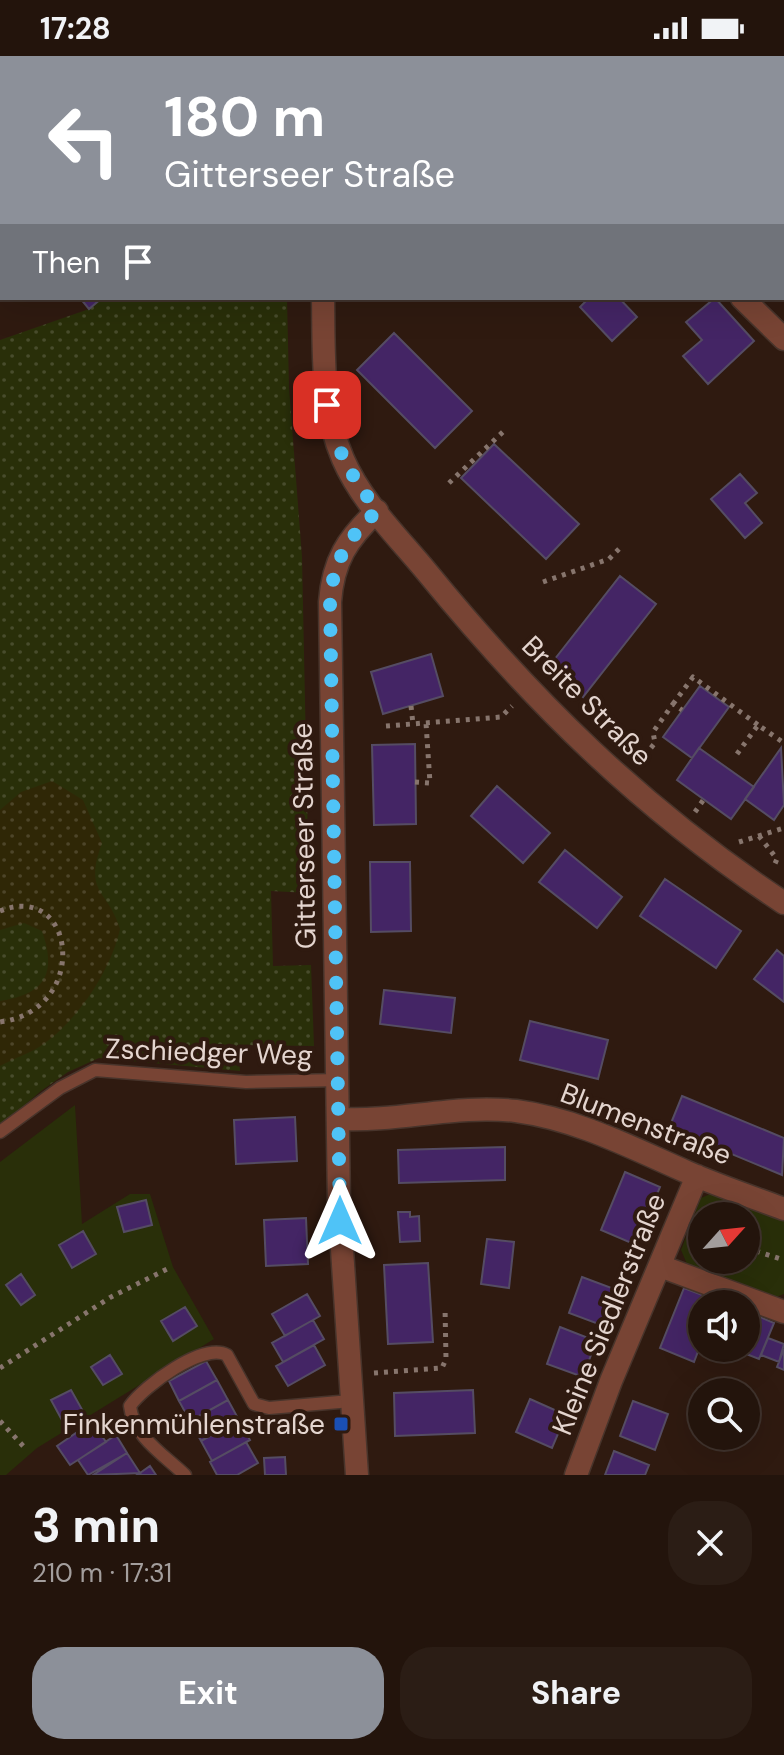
<!DOCTYPE html>
<meta charset="utf-8">
<style>
body{margin:0;font-family:"DM Sans",sans-serif;background:#2b1d15;color:#f1f3f6;height:100vh;display:flex;flex-direction:column;font-size:30px;white-space:nowrap}
*{box-sizing:border-box;margin:0}
p{font-size:26px;color:#a39e9d}
.icon{flex:none;width:44px;height:44px;fill:none;stroke:currentColor;stroke-width:2;stroke-linecap:round;stroke-linejoin:round}
.map{position:relative;height:1419px;overflow:hidden}
.details{display:flex;flex-direction:column;background:#23140c;flex:1}
.details>*{flex:none}
.hud{position:absolute;left:0px;top:0px;width:784px;height:244px;box-shadow:0 8px 32px #0002,0 0 0 2px #40332d;background:#8c9099;color:#fff;overflow:hidden}
.needle{width:52px;rotate:63deg}
.buttons{position:absolute;left:688px;top:1146px;display:grid;gap:16px}
.buttons a{display:grid;place-items:center;width:72px;height:72px;border-radius:50%;background:#23140c;box-shadow:0 8px 32px #0002,0 0 0 2px #40332d;font-size:40px}
.pin{position:absolute;display:grid;place-items:center;width:68px;height:68px;color:#fff;margin:-34px;border-radius:16px;box-shadow:0 4px 12px #0006}
.me{position:absolute;width:88px;margin:-44px;rotate:0deg;stroke-linejoin:round;filter:drop-shadow(0 0 6px #0008)}
.turn{display:flex;align-items:center;gap:28px;height:168px;padding:0 32px;font-size:36px}
.turn .icon{width:104px;height:104px;stroke-width:2.5}
.turn b{display:block;font-size:56px;line-height:68px}
.then{display:flex;align-items:center;height:76px;padding:0 32px;background:#0003;gap:16px;font-size:30px}
.round{display:grid;place-items:center;flex:none;width:84px;height:84px;border-radius:32px;background:#2b1d15}
.overview{display:flex;align-items:center;justify-content:space-between;height:136px;padding:0 32px}
h1{font-size:48px;font-weight:700;line-height:60px}
.action{display:flex;gap:16px;margin-top:auto;padding:16px 32px}
.action a{flex:1;height:92px;border-radius:32px;background:#8c9099;color:#fff;font-size:32px;font-weight:700;line-height:92px;text-align:center}
.action a+a{background:#2b1d15;color:#f1f3f6}
.status{display:flex;justify-content:space-between;align-items:center;height:56px;padding:0 40px;background:#23140c;direction:ltr}
.status svg{height:22px;fill:currentColor}
.map>svg:first-child{display:block}
.grass{fill:url(#grass-dots)}
.sand{fill:url(#sand-dots)}
.green{fill:#292f09;fill-rule:evenodd}
.building{fill:#442565;stroke:#554c63;stroke-width:2}
.lines{fill:none;stroke-linecap:round;stroke-linejoin:round}
.service-casing{stroke:#48342b;stroke-width:15}
.minor-casing{stroke:#48342b;stroke-width:25}
.tertiary-casing{stroke:#48342b;stroke-width:25}
.path{stroke:#87756d;stroke-width:5;stroke-dasharray:4 6;stroke-linecap:butt}
.service{stroke:#784434;stroke-width:12}
.minor{stroke:#784434;stroke-width:22}
.tertiary{stroke:#784434;stroke-width:22}
.route{stroke:#4fc3f7;stroke-width:14;stroke-dasharray:0 25.2}
.transit-dot{fill:#1a4fb4;stroke:#2f1a10;stroke-width:3}
.labels{text-anchor:middle;dominant-baseline:central;stroke-width:8;stroke-linejoin:round;paint-order:stroke}
.street-label{font-size:28px;fill:#e4d5cf;stroke:#2f1a10}
.poi-label{font-size:28px;fill:#e4d5cf;stroke:#2f1a10;text-anchor:end}
</style>
<div class="status"><b>17:28</b><svg viewBox="0 0 49 12"><path d="M0 12V9h3v3zM5 12V6h3v6zM10 12V3h3v9zM15 12V0h3v12zM26 1h20v11H26zM47 4h2v5h-2z"/></svg></div>
<div class="map">
<svg width="784" height="1419" viewBox="0 0 784 1419">
<defs>
<pattern id="grass-dots" width="8" height="8" patternUnits="userSpaceOnUse" patternTransform="scale(2)"><rect width="8" height="8" fill="#292f09"/><path d="M2 2h.1M6 6h.1" fill="none" stroke="#484c2c" stroke-width="1.8" stroke-linecap="round"/></pattern>
<pattern id="sand-dots" width="8" height="8" patternUnits="userSpaceOnUse" patternTransform="scale(2)"><rect width="8" height="8" fill="#2f2706"/><path d="M2 2h.1M6 6h.1" fill="none" stroke="#4d4529" stroke-width="1.8" stroke-linecap="round"/></pattern>
</defs>
<rect width="100%" height="100%" fill="#2f1a10"/>
<path class="grass" d="M102,242H287L289,331L302,501L309,837L271,835L273,910L311,909L314,990L238,989L240,1015L99,1002L68,1016L41,1035L0,1070V284L89,253Z"/>
<path class="sand" d="M52,725L83,744L102,787C83,838 108,833 120,873C111,914 79,962 45,987C32,997 14,1002 0,1010V945C45,938 57,918 42,875L24,867L0,874V754L21,736Z"/>
<path class="green" d="M75,1049L82,1168L130,1138H150L173,1211L214,1283L37,1392L6,1419H0V1106Z
M715,1136L784,1163V1238L774,1242L687,1208L681,1194L701,1142ZM702,1160H746V1204H702Z"/>
<path class="building" d="M63,0H107L104,2Z
M232,0H278V2H232Z
M564,0H602L604,2H562Z
M2,91V137L0,135Z
M80,242H102L89,253Z
M589,242H619L637,261L612,285L580,251Z
M715,242L754,285L708,328L683,300L702,284L686,266Z
M394,277L472,355L435,392L357,314Z
M494,388L579,468L546,503L461,422Z
M740,418L757,437L745,447L762,467L745,482L711,443Z
M620,520L656,548L583,641L547,613Z
M431,598L443,640L383,658L371,616Z
M700,630L729,651L692,702L663,681Z
M415,688L416,768L374,769L372,689Z
M699,692L754,731L731,763L677,724Z
M781,692L784,749L774,764L745,743Z
M497,730L550,777L523,807L471,760Z
M565,794L622,841L597,872L539,826Z
M370,806H410L411,875L371,876Z
M665,823L741,875L716,912L640,860Z
M777,894L784,900V946L754,923Z
M384,934L455,942L451,977L380,968Z
M530,965L608,984L598,1023L520,1004Z
M682,1040L784,1082L782,1119L669,1072Z
M295,1061L297,1105L236,1108L234,1064Z
M505,1091V1124L399,1127L398,1094Z
M625,1116L660,1131L636,1189L601,1174Z
M146,1144L152,1169L124,1176L117,1151Z
M398,1156H410V1161L419,1160L420,1185L400,1186Z
M306,1162L308,1208L266,1210L264,1164Z
M83,1175L96,1198L72,1212L59,1189Z
M487,1183L514,1186L509,1232L481,1228Z
M428,1207L433,1286L388,1288L384,1209Z
M21,1218L35,1239L21,1249L6,1229Z
M582,1221L617,1234L604,1270L569,1257Z
M684,1232L718,1245L702,1248V1285L694,1306L660,1292Z
M307,1238L320,1260L285,1280L272,1258Z
M185,1251L197,1270L173,1285L161,1265Z
M746,1255L774,1267L759,1303L731,1292H746Z
M313,1264L324,1283L283,1306L272,1287Z
M560,1271L596,1285L583,1321L547,1308Z
M768,1282L784,1288L779,1306L761,1299Z
M314,1289L325,1309L288,1330L276,1310Z
M784,1293V1314L777,1311Z
M110,1299L122,1318L103,1329L91,1311Z
M206,1305L217,1324L179,1345L169,1325Z
M217,1324L228,1344L190,1365L179,1345Z
M71,1334L84,1357L64,1368L51,1344Z
M473,1334L475,1377L395,1380L394,1337Z
M530,1343L566,1359L552,1392L516,1376Z
M228,1344L239,1364L201,1385L190,1365Z
M633,1345L668,1358L655,1394L620,1380Z
M239,1364L250,1384L212,1405L201,1385Z
M92,1366L106,1386L70,1409L57,1390Z
M116,1379L127,1397L88,1419L78,1404Z
M246,1386L258,1407L237,1419H217L210,1406Z
M614,1395L649,1409L645,1419H605Z
M127,1397L140,1417L93,1419Z
M285,1401L286,1419H265L264,1402Z
M150,1410L156,1419H137L140,1417Z"/>
<g class="lines">
<g class="service-casing">
<path id="service" d="M0,1076L60,1032L95,1014L246,1026L340,1024
M185,1419C164,1399 133,1380 130,1350C144,1330 203,1286 227,1299L254,1348L269,1352L351,1345"/>
</g>
<g class="minor-casing">
<path id="minor" d="M505,0L507,2
M0,8L2,25
M742,242L784,283
M340,1063C399,1066 457,1048 516,1055C577,1063 632,1092 687,1116C719,1130 752,1141 784,1153
M660,1210L784,1256
M357,1419L339,1148L330,546C333,505 347,483 377,455
M576,1419L611,1325L697,1120"/>
</g>
<g class="tertiary-casing">
<path id="tertiary" d="M323,0V2
M323,242C324,297 321,352 343,403C361,445 397,480 426,515C533,646 643,754 784,847"/>
</g>
<path class="path" d="M0,142L2,144
M0,155L2,153
M0,162L2,160
M0,176L2,178
M449,427L507,372
M543,526L609,503L623,489
M673,648L693,621L758,669
M411,650L413,668
M386,670L501,661L512,650
M737,698L758,669L784,687
M638,707L655,687L653,676L673,648L682,654
M415,726L430,727L426,667
M695,756L704,743
M759,780L777,803L773,812
M739,786L784,772
M0,855C76,824 91,954 0,966
M756,1195L784,1204
M742,1204L753,1202L756,1187L746,1179
M0,1312L111,1241L169,1212
M374,1317L442,1312L446,1303L445,1251
M0,1365L25,1392"/>
<use href="#service" class="service"/>
<use href="#minor" class="minor"/>
<use href="#tertiary" class="tertiary"/>
</g>
<g class="lines">
<path class="route" d="M327,349L344,406L377,455C347,483 333,505 330,546L340,1165"/>
</g>
<rect class="transit-dot" x="333" y="1360" width="16" height="16" rx="4"/>
<g class="labels">
<g class="street-label">
<text transform="translate(587 645) rotate(45)">Breite Straße</text>
<text transform="translate(304 780) rotate(-91)">Gitterseer Straße</text>
<text transform="translate(209 996) rotate(2)">Zschiedger Weg</text>
<text transform="translate(646 1068) rotate(21)">Blumenstraße</text>
<text transform="translate(609 1258) rotate(-68)">Kleine Siedlerstraße</text>
</g>
<g class="poi-label">
<text x="325" y="1368">Finkenmühlenstraße</text>
</g>
</g>
</svg>
<div class="buttons">
<a><svg class="needle" viewBox="-14 -14 28 28"><path d="M0-13l5 13h-10z" fill="#e53935"/><path d="M0 13l5-13h-10z" fill="#a39e9d"/></svg></a>
<a><svg class="icon" aria-label="sound" viewBox="0 0 24 24"><path d="M4 9h4l5-4v14l-5-4H4zM17 9q2 3 0 6"/></svg></a>
<a><svg class="icon" aria-label="search" viewBox="0 0 24 24"><circle cx="10" cy="10" r="6"/><path d="M15 15l6 6"/></svg></a>
</div>
<div class="pin" style="left:327px;top:349px;background:#d93025"><svg class="icon" aria-label="arrive" viewBox="0 0 24 24"><path d="M6 21V4h12l-3 4 3 4H6"/></svg></div>
<svg class="me" style="left:340px;top:1165px" viewBox="-20 -20 40 40"><path d="M0-17L14 15 0 8-14 15z" fill="#4fc3f7" stroke="#fff" stroke-width="4"/></svg>
<div class="hud">
<div class="turn"><svg class="icon" aria-label="left" viewBox="0 0 24 24"><path d="M17 20v-9H6M10 6l-5 5 5 5"/></svg><div><b>180 m</b>Gitterseer Straße</div></div>
<div class="then">Then<svg class="icon" aria-label="arrive" viewBox="0 0 24 24"><path d="M6 21V4h12l-3 4 3 4H6"/></svg></div>
</div>
</div>
<section class="details">
<div class="overview"><div><h1>3 min</h1><p>210 m · 17:31</p></div><a class="round"><svg class="icon" aria-label="close" viewBox="0 0 24 24"><path d="M6 6l12 12M18 6L6 18"/></svg></a></div>
<div class="action"><a>Exit</a><a>Share</a></div>
</section>
